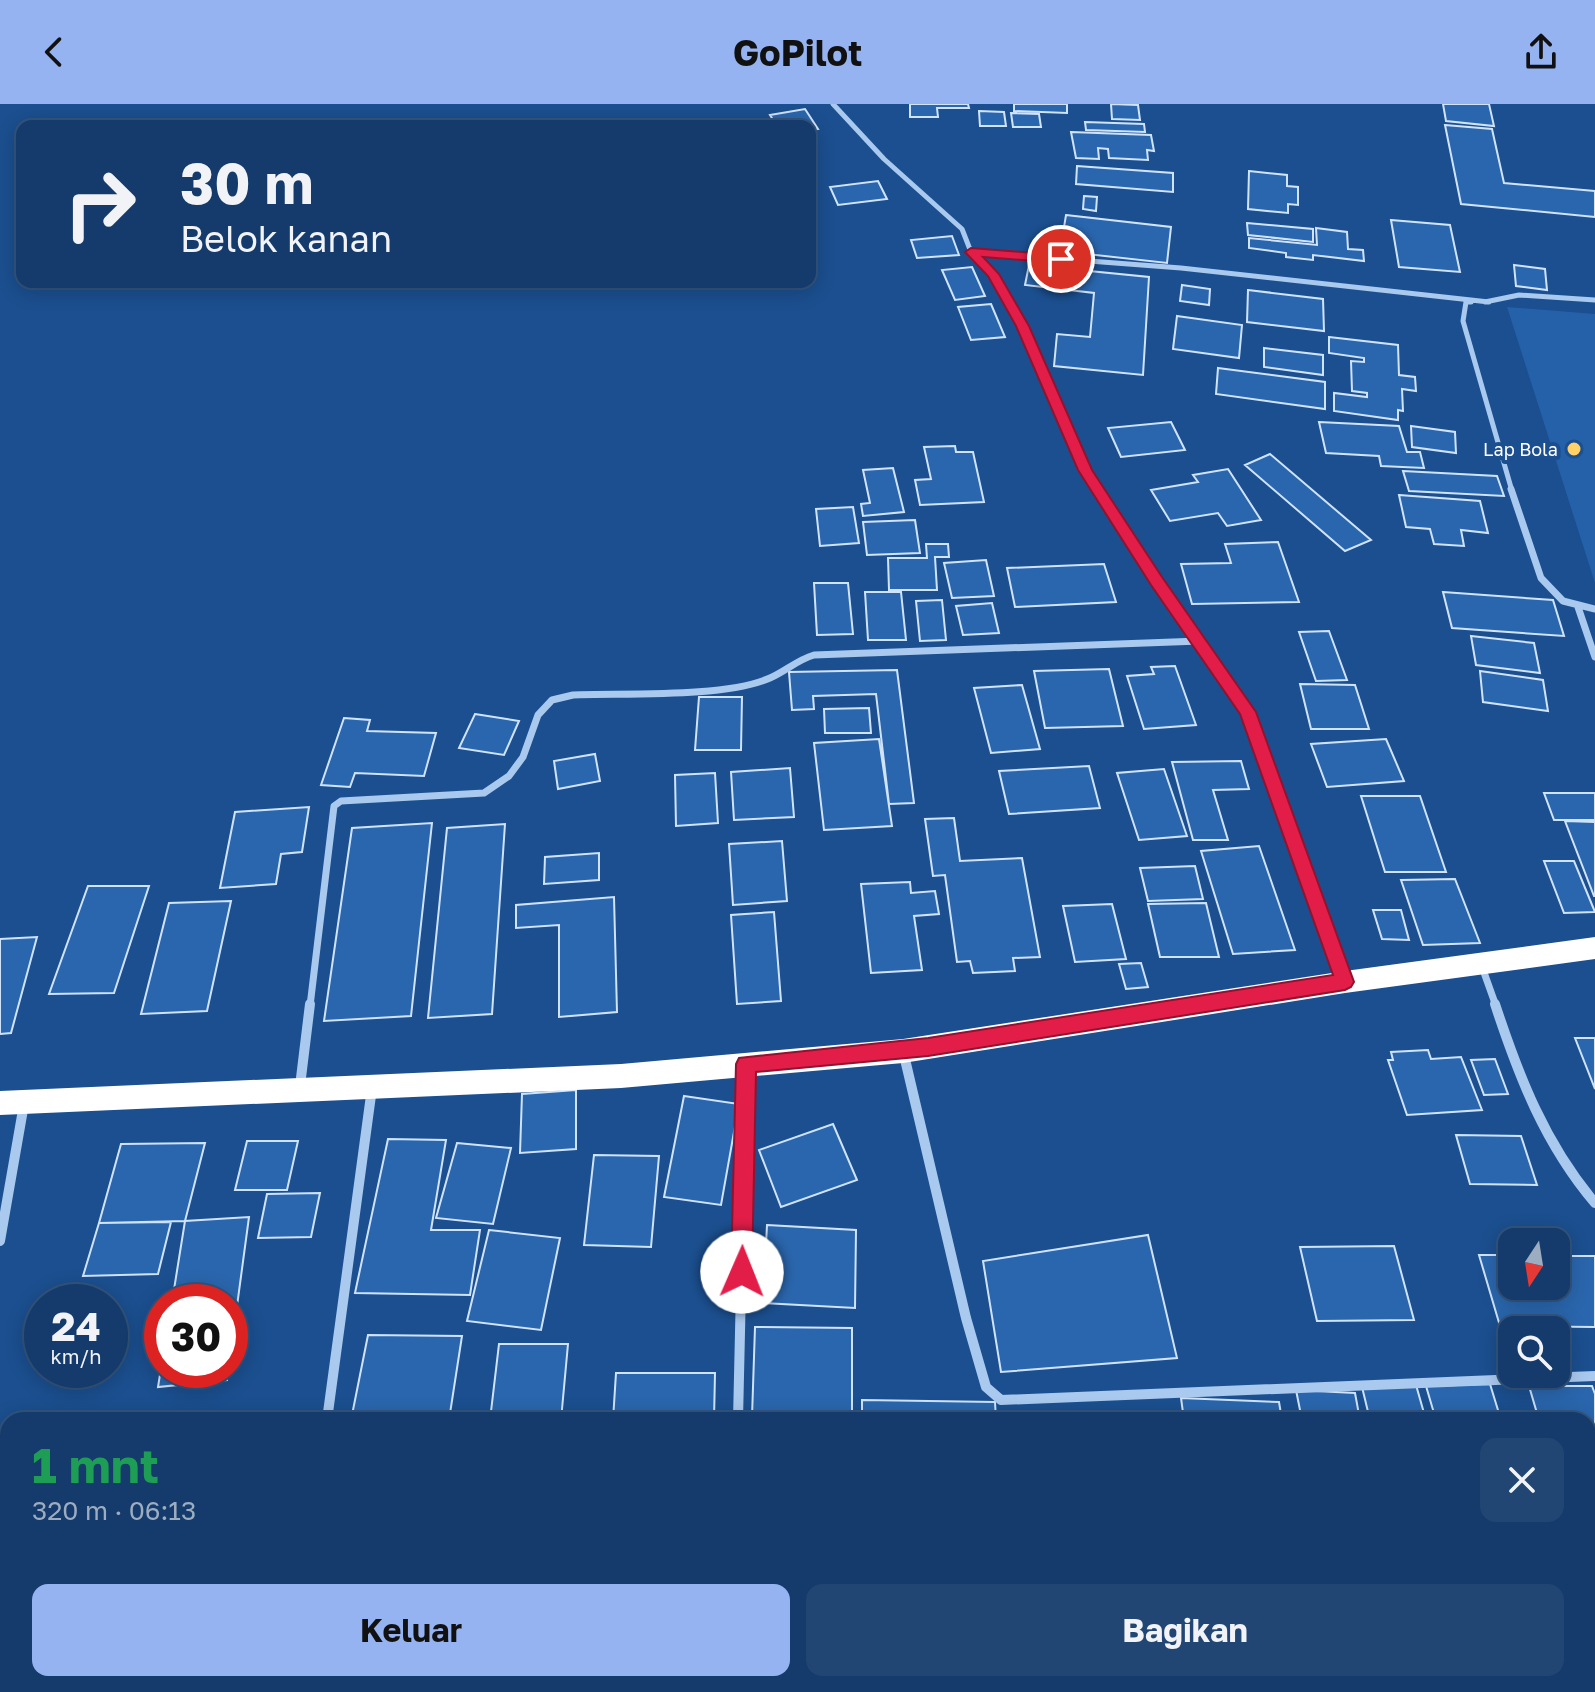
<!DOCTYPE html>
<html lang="id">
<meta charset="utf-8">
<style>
body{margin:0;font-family:"Golos Text",sans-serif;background:#214673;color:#f1f3f6;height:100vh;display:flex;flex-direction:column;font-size:30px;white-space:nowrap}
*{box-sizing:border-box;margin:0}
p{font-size:26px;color:#9dadc1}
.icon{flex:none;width:44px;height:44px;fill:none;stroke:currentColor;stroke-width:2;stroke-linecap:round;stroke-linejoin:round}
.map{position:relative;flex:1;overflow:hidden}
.panel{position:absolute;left:0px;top:1308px;width:1596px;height:280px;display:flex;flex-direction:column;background:#143b6b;border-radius:24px 24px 0 0;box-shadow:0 4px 20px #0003,0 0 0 2px #33557e}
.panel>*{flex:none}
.hud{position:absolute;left:16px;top:16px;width:800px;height:168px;border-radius:16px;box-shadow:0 4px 20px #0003,0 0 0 2px #33557e;background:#143b6b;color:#f1f3f6;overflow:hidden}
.needle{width:52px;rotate:192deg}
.fabs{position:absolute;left:1498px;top:1124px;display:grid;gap:16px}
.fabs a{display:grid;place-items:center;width:72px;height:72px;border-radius:16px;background:#143b6b;box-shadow:0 4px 20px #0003,0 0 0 2px #33557e;font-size:40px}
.speed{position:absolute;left:24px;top:1180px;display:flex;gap:16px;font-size:40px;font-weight:700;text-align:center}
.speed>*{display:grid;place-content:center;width:104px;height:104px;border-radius:50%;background:#143b6b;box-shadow:0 4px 20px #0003,0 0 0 2px #33557e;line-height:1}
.speed small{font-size:20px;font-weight:400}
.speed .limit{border:12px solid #d22;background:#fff;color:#111}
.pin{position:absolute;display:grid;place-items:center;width:68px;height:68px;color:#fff;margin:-34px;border:4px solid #fff;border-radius:50%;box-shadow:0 2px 8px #0007}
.me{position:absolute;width:88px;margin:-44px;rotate:1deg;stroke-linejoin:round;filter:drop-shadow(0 0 6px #0008)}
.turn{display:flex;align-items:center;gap:28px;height:168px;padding:0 32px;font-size:36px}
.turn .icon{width:104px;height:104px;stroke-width:2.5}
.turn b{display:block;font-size:56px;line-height:68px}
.round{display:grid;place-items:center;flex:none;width:84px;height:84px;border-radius:16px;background:#214673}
.summary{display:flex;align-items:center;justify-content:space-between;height:136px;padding:0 32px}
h1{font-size:48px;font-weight:700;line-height:60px;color:#1e9e55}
.action{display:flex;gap:16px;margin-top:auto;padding:16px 32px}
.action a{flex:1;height:92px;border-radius:16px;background:#95b2f1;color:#111;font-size:32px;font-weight:700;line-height:92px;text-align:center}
.action a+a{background:#214673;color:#f1f3f6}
header{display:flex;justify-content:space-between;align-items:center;height:104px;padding:0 32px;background:#95b2f1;color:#111;font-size:36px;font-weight:700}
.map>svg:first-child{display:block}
.green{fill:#2461a8}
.building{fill:#2a66ad;stroke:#cfe3fa;stroke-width:2}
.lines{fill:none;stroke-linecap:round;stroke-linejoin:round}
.street-far2{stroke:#a9c9ee;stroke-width:5}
.street-far1{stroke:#a9c9ee;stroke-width:7}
.street{stroke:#a9c9ee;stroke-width:10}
.highway{fill:#fff;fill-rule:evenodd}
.route{fill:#e11d48;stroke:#92132f;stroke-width:2}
.poi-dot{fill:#ffd166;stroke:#1b4f8f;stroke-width:3}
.labels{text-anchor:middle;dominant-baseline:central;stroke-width:8;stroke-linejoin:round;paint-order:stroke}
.far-poi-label{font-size:18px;fill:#fff;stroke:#1b4f8f;text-anchor:end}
</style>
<header><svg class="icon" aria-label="back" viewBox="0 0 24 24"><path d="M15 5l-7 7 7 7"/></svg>GoPilot<svg class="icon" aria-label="share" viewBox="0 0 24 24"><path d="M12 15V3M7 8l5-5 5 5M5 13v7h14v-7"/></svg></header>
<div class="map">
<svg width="1595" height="1588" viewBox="0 0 1595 1588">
<rect width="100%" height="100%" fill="#1b4f8f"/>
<path class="green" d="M1507,203L1595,210V479Z"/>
<path class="building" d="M968,0L969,4H937L938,13H910V0Z
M1014,0H1067V9L1014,7Z
M1111,0L1138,1L1140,16L1112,15Z
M1443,0H1489L1494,22L1446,17Z
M805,5L818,25L810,26V22H777L770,11Z
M979,7L1004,8L1006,22H980Z
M1011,9L1039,10L1041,23H1013Z
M1085,18L1144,20L1145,28L1086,26Z
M1445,21L1492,25L1504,79L1595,87V113L1461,100Z
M1071,28L1151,31L1154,47L1147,46L1148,56L1109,54L1108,45L1098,44L1099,55L1076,54Z
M1077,62L1173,69V88L1076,80Z
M1249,67L1287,71V82L1298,83V101L1288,100V109L1248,105Z
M878,77L887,95L838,101L830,83Z
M1084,92L1097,93L1096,107L1083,105Z
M1066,111L1171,123L1167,159L1060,147Z
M1391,116L1450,121L1460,168L1399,163Z
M1247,119L1313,125V138L1248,131Z
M1316,124L1347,128L1348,145L1363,146L1364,157L1313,151V156L1286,153V149L1249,144V134L1317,141Z
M952,132L959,151L917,154L911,136Z
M1029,161L1149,173L1143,271L1054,262L1057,230L1090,233L1094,189L1025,181Z
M1514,161L1545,165L1547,186L1516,182Z
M972,163L985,192L955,196L942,166Z
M1182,181L1210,185L1209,201L1180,197Z
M1248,186L1323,195L1324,227L1247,218Z
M991,200L1005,233L971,236L958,203Z
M1177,212L1242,221L1239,254L1173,245Z
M1329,233L1398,241L1399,271L1415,273L1416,287L1402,285L1403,307L1398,306V316L1334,307V289L1367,293V289L1352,287L1351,257L1364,258V254L1329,249Z
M1264,244L1323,251V271L1264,263Z
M1218,264L1325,278V305L1216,290Z
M1171,318L1185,346L1121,353L1108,324Z
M1319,318L1399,322L1407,348H1420L1424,364L1381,362L1379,352L1326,349Z
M1411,322L1455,328L1456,349L1412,343Z
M955,342L956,348H973L984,398L920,401L915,376L931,375L924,343Z
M1270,350L1371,436L1345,447L1245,361Z
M893,364L904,408L863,412L861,400L870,399L863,366Z
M1228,365L1261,416L1227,422L1218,409L1170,417L1151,386L1198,378L1193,371Z
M1403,367L1497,372L1504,392L1409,387Z
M1399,391L1480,397L1488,429L1461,426L1464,442L1434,440L1430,425L1406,423Z
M853,403L859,439L820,442L816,405Z
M915,416L920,449L867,451L863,418Z
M1278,438L1299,498L1192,500L1181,460L1231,459L1225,440Z
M926,440H948L949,453H935L937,486H889L888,454H927Z
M986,456L994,492L952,494L944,459Z
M1104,460L1116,498L1015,503L1007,464Z
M814,479H848L853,530L817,531Z
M865,488H901L906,536H868Z
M1443,488L1553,496L1564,532L1452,524Z
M942,496L946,536L920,537L916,497Z
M992,499L999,529L963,531L956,502Z
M1329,527L1347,576L1316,577L1299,528Z
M1471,532L1534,539L1540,569L1476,561Z
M1175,562L1196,621L1144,625L1127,572L1154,570L1151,563Z
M1109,565L1123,622L1045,624L1034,567Z
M897,566L914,699L889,700L876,590L813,592L814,605L792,606L789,568Z
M1480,567L1543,576L1548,607L1483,598Z
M1300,580L1355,581L1369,625H1311Z
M1022,581L1040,645L991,649L974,584Z
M699,593H742L741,646H695Z
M869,604L871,629H825L824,605Z
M475,610L519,617L504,651L459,644Z
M344,614L370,616L367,627L436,629L424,672L355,669L350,683L321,681Z
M879,635L892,722L824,726L814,639Z
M1386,635L1404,677L1327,683L1311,640Z
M595,650L600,677L558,685L554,657Z
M1241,657L1249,685L1213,686L1228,736H1193L1172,658Z
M1089,662L1100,704L1009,710L999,667Z
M790,664L794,713L734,716L731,668Z
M1164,665L1187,732L1139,736L1117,669Z
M715,669L718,719L676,722L675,671Z
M1544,689H1595V716H1554Z
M1361,692H1420L1446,768H1385Z
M309,703L302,748L281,750L276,780L220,784L235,708Z
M954,714L960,757L1022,754L1040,853L1013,854L1015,867L973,869L970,857L957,858L945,771L933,772L925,715Z
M1565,717L1595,718V792H1594Z
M432,719L411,912L324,917L352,724Z
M505,720L492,910L428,914L447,724Z
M782,737L787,797L733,801L729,740Z
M1259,742L1295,846L1233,850L1201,747Z
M599,749V776L544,780L545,753Z
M1544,757H1574L1595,808L1564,809Z
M1195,762L1203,795L1148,797L1140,764Z
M1455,775L1480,839L1423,841L1401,776Z
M910,778L911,789L935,787L939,810L914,812L922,866L871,869L861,780Z
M88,782H149L114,889L49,890Z
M614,793L617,908L559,913V821L516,824V801Z
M231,797L207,907L141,910L169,799Z
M1206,799L1219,853H1160L1148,800Z
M1112,800L1126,855L1075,858L1063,802Z
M1373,806H1401L1409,836L1382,835Z
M774,808L781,897L737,900L731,811Z
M37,833L11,929L0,930V835Z
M1141,859L1148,883L1126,885L1119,860Z
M1575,934H1595V985Z
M1428,946L1431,955L1461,953L1482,1006L1407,1011L1388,956H1393L1391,948Z
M1495,955L1508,990L1484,991L1471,956Z
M576,986V1045L520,1049L522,990Z
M684,992L739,1000L721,1101L664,1093Z
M833,1020L857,1076L781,1103L759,1046Z
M1456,1031L1521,1032L1537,1081L1470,1080Z
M388,1035L446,1036L431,1126H480L470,1191L355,1189Z
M247,1037H298L287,1086H235Z
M205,1039L185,1117L99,1119L121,1040Z
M457,1039L511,1044L493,1120L436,1114Z
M594,1051L659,1052L651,1143L584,1141Z
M320,1089L311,1133L258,1134L267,1090Z
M249,1113L230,1254V1198H172L185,1117Z
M171,1118L158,1170L83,1172L99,1119Z
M767,1121L856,1126L855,1204L763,1199Z
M489,1126L560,1134L541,1226L467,1217Z
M1148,1131L1177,1254L1001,1268L983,1157Z
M1394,1142L1414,1216L1317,1217L1300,1143Z
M1479,1151H1512V1182H1556V1152H1595V1223L1500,1222Z
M755,1223L852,1224V1316L752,1313Z
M368,1231L462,1232L449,1316H351Z
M499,1240H568L561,1316H490Z
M162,1258V1266H228L227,1276L158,1283Z
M616,1269H715L714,1316H613Z
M1490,1280L1501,1316H1436L1426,1282Z
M1416,1281L1426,1316H1370L1362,1283Z
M1529,1282H1592L1595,1290V1364H1588V1316H1539Z
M1296,1286L1355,1289L1360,1316H1302Z
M1181,1294L1279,1298L1282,1316H1184Z
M862,1296L995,1298L996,1316H862Z
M1588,1455L1595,1456V1530L1588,1529Z
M1588,1539L1595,1541V1588H1579V1580H1588Z
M299,1580H497V1588H298Z
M852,1580H914V1586L852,1588Z
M1087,1580H1181V1588H1087Z
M1192,1580H1234L1235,1588H1193Z
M1241,1580H1318L1319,1588H1241Z
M1328,1580H1378L1379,1588H1328Z
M1385,1580H1492L1494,1588H1386Z
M1509,1580H1572L1573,1588H1510Z"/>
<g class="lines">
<path class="street-far2" d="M833,0L884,55L962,125L971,148L993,170L1023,222L1085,366L1099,387
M972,148L1181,164L1489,198
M1471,198H1466L1463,217L1512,387
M1485,198L1519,191L1595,196"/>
<path class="street-far1" d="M1097,385L1156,477L1248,608L1344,877
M1511,385L1541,474L1563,497L1595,505
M1578,503L1595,553
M1481,860L1496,902
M310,902L334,702L341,697L484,689L509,672L523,653L538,611L552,596L573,591C626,589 724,594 770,574C786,567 797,556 814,551L1200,537"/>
<path class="street" d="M1495,900C1519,973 1545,1040 1595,1099
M904,951L966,1214L986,1283L1001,1296L1595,1272
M300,982L310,900
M0,1137L24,1000
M327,1316L372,984
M738,1316L746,965
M290,1588L291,1580
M732,1588L733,1580"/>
<path class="highway" d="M1595,833V855L1345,889L903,959L621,984L0,1011V987L621,960L903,935L1345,867Z"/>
</g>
<path class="route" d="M971,144L1061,151L1067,155L1061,159L983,153L999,170L1029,222L1092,366L1162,473L1256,608L1354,878L1351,883L1345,886L928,952L756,968L752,1168L749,1175L742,1179L734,1175L731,1168L736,960L739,954L928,934L1333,871L1240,610L1151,481L1078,366L1016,222L988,172L965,148Z"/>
<circle class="poi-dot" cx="1574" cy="345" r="8"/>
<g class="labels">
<g class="far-poi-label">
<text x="1558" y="345">Lap Bola</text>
</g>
</g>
</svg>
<div class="fabs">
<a><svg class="needle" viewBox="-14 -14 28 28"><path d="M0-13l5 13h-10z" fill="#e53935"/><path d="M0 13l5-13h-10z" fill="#9dadc1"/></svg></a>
<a><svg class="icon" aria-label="search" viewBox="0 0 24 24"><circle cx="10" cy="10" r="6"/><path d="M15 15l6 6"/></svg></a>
</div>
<div class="speed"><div>24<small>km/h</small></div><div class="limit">30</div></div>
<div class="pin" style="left:1061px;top:155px;background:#d93025"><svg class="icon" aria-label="arrive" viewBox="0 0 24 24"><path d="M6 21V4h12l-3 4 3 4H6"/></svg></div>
<svg class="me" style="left:742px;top:1168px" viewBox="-20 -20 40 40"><circle r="19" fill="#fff"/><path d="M0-13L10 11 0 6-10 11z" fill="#e11d48"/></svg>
<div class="hud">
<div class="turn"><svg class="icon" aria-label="right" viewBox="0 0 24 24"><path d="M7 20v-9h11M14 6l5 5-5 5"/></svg><div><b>30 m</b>Belok kanan</div></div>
</div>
<section class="panel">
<div class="summary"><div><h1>1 mnt</h1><p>320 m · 06:13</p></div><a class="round"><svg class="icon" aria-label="close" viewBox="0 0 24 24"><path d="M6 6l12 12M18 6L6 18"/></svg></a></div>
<div class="action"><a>Keluar</a><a>Bagikan</a></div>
</section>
</div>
